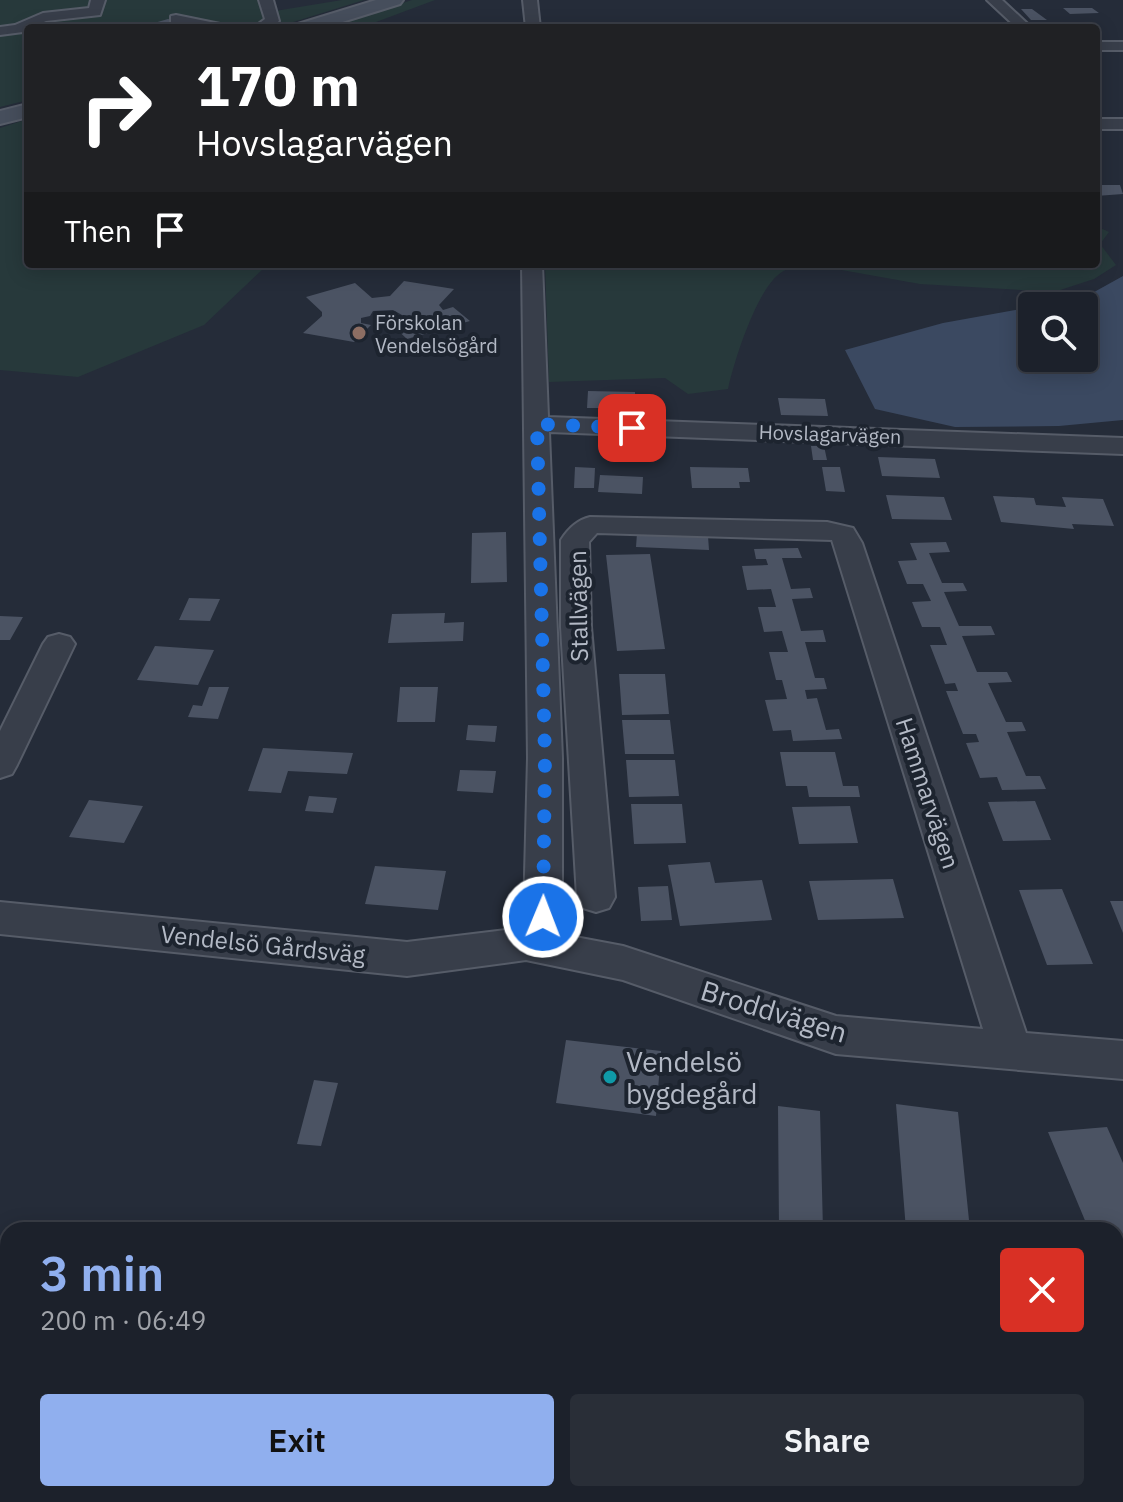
<!DOCTYPE html>
<meta charset="utf-8">
<style>
body{margin:0;font-family:"IBM Plex Sans",sans-serif;background:#292e37;color:#f1f3f6;height:100vh;display:flex;flex-direction:column;font-size:30px;white-space:nowrap}
*{box-sizing:border-box;margin:0}
p{font-size:26px;color:#a0a3a9}
.icon{flex:none;width:44px;height:44px;fill:none;stroke:currentColor;stroke-width:2;stroke-linecap:round;stroke-linejoin:round}
.map{position:relative;flex:1;overflow:hidden}
.drawer{position:absolute;left:0px;top:1222px;width:1124px;height:280px;display:flex;flex-direction:column;background:#1c212b;border-radius:24px 24px 0 0;box-shadow:0 4px 20px #0003,0 0 0 2px #3a3e47}
.drawer>*{flex:none}
.guide{position:absolute;left:24px;top:24px;width:1076px;height:244px;border-radius:8px;box-shadow:0 4px 20px #0003,0 0 0 2px #3a3e47;background:#202124;color:#fff;overflow:hidden}
.buttons{position:absolute;left:1018px;top:292px;display:grid;gap:16px}
.buttons a{display:grid;place-items:center;width:80px;height:80px;border-radius:8px;background:#1c212b;box-shadow:0 4px 20px #0003,0 0 0 2px #3a3e47;font-size:40px}
.pin{position:absolute;display:grid;place-items:center;width:68px;height:68px;color:#fff;margin:-34px;border-radius:16px;box-shadow:0 4px 12px #0006}
.me{position:absolute;width:88px;margin:-44px;rotate:1deg;stroke-linejoin:round;filter:drop-shadow(0 0 6px #0008)}
.turn{display:flex;align-items:center;gap:28px;height:168px;padding:0 40px;font-size:36px}
.turn .icon{width:104px;height:104px;stroke-width:2.5}
.turn b{display:block;font-size:56px;line-height:68px}
.then{display:flex;align-items:center;height:76px;padding:0 40px;background:#0003;gap:16px;font-size:30px}
.round{display:grid;place-items:center;flex:none;width:84px;height:84px;border-radius:8px;background:#292e37}
.head{display:flex;align-items:center;justify-content:space-between;height:136px;padding:0 40px}
h1{font-size:48px;font-weight:600;line-height:60px;color:#90afee}
.button{display:flex;gap:16px;margin-top:auto;padding:16px 40px}
.button a{flex:1;height:92px;border-radius:8px;background:#90afee;color:#111;font-size:32px;font-weight:600;line-height:92px;text-align:center}
.button a+a{background:#292e37;color:#f1f3f6}
.map>svg:first-child{display:block}
.green{fill:#27393b}
.water{fill:#3b4961}
.building{fill:#4b5363}
.lines{fill:none;stroke-linecap:round;stroke-linejoin:round}
.street-casing{stroke:#565c68;stroke-width:4}
.secondary-casing{stroke:#565c68;stroke-width:4}
.street{fill:#383e4a;fill-rule:evenodd}
.secondary{fill:#464e5c;fill-rule:evenodd}
.route{stroke:#1a73e8;stroke-width:14;stroke-dasharray:0 25.2}
.education-dot{fill:#8d6e63;stroke:#1d242f;stroke-width:3}
.culture-dot{fill:#0f9aa8;stroke:#1d242f;stroke-width:3}
.labels{text-anchor:middle;dominant-baseline:central;stroke-width:8;stroke-linejoin:round;paint-order:stroke}
.far-poi-label{font-size:20px;fill:#b3b9c5;stroke:#1d242f;text-anchor:start}
.far-street-label{font-size:20px;fill:#b3b9c5;stroke:#1d242f}
.street-label{font-size:24px;fill:#b3b9c5;stroke:#1d242f}
.near-street-label{font-size:28px;fill:#b3b9c5;stroke:#1d242f}
.near-poi-label{font-size:28px;fill:#b3b9c5;stroke:#1d242f;text-anchor:start}
</style>
<div class="map">
<svg width="1123" height="1502" viewBox="0 0 1123 1502">
<rect width="100%" height="100%" fill="#252c39"/>
<path class="green" d="M0,0H272L275,11L342,0H364L274,28H28V100L0,107Z
M412,0H435L360,28H326Z
M28,119V264H297L265,267L204,325L78,377L0,370V128Z
M1096,226L1109,232L1100,244L1116,265L1094,279L1054,292L920,284L808,264H1096Z
M545,264H800C794,267 783,270 778,275C756,293 734,361 728,389L688,394L665,378L549,382Z"/>
<path class="water" d="M1123,276V420L1059,426L955,427L875,409L845,350L943,323L1032,307V358H1084V306H1035L1087,296Z"/>
<path class="building" d="M1063,8H1092L1099,13L1070,14Z
M1021,9H1032L1047,20H1031Z
M168,19L188,24L175,28L147,25Z
M1096,185H1120L1123,194L1096,196Z
M404,281L454,289L439,305L443,310L453,307L470,321L407,339L391,324L401,321L402,315L393,310L373,311L370,316L361,318V323L371,325L354,342L303,333L322,316V312L306,297L355,283L372,298L390,296Z
M588,391L635,392V408H587Z
M778,398L825,399L828,416L781,415Z
M811,446H824L827,460H813Z
M878,457L935,459L940,478L882,476Z
M575,467L595,468L594,488H574Z
M690,467L748,468L750,482H739L740,488H692Z
M822,467H840L845,492L826,491Z
M600,475L643,477L642,494L598,492Z
M886,495L944,497L952,520L892,519Z
M993,496L1034,498L1036,505L1066,507L1062,497L1103,499L1114,526L1072,524L1074,529L1001,522Z
M506,532L507,582L471,583L472,533Z
M637,533L708,536L709,550L636,547Z
M946,542L950,552L929,553L942,583H963L967,591L944,592L959,626H991L995,635L962,636L977,672H1007L1012,682L988,683L1006,722H1022L1026,731L1007,732L1026,776H1040L1046,789L1002,790L997,777L980,778L966,743L979,742L976,734H963L946,691H958L955,683L945,684L930,645H947L940,627H922L912,602L931,601L923,584H907L898,561L917,560L910,543Z
M798,548L802,558H782L791,589L810,588L813,598L792,599L801,631L823,630L826,642H805L815,678H824L827,689L805,690L807,699L817,698L826,730L839,729L842,739L793,741L791,730L773,731L765,700L787,699L782,680H776L769,652H788L782,631L764,632L758,607H776L771,589L747,590L742,566L768,565L766,559H756L754,549Z
M650,554L665,649L617,651L606,555Z
M189,598L220,599L210,621L179,620Z
M445,613L444,623L464,622L463,641L388,643L392,614Z
M0,616L23,617L10,640H0Z
M155,646L214,650L198,685L137,680Z
M619,674H665L669,714L622,715Z
M209,687H229L218,719L188,717L193,705L202,706Z
M400,687H438L435,722H397Z
M622,720H670L674,754H625Z
M468,725L497,726L495,742L466,740Z
M263,748L353,753L347,774L288,771L281,793L248,791Z
M780,752H835L843,786H858L860,797H809L807,786H786Z
M626,760H675L679,796L629,797Z
M460,770L496,771L493,793L457,791Z
M309,796L337,798L333,813L305,811Z
M89,800L143,806L124,843L69,837Z
M1035,801L1051,840L1003,841L988,802Z
M631,804H682L686,843L634,844Z
M850,806L858,843L799,844L792,807Z
M710,862L715,883L762,880L772,920L680,926L668,865Z
M375,866L446,871L438,910L365,904Z
M893,879L904,918L818,920L809,881Z
M668,886L672,920L641,921L638,887Z
M1062,889L1093,964L1047,965L1019,890Z
M1110,901H1123V933Z
M566,1040L661,1051L656,1116L556,1103Z
M314,1080L338,1083L321,1146L297,1144Z
M896,1104L958,1112L970,1230H906Z
M778,1106L820,1111L823,1230H779Z
M1107,1127L1123,1163V1287L1116,1270V1230H1089L1048,1132Z"/>
<g class="lines">
<g class="street-casing">
<path id="street" d="M91,0H105L100,15L46,21L23,32L0,35V27L15,25L43,13L89,8Z
M259,0H273L279,21L270,28H253L265,19Z
M523,0H537L540,28H526Z
M987,0H1002L1032,28H1017Z
M176,15L225,25L227,28H200L171,22V16Z
M1096,42H1123V50H1096Z
M1096,119H1123V129H1096Z
M522,264H542L548,417L1123,438V454L549,432L562,758V917L554,933L623,946L836,1016L983,1029L832,540L597,533L589,542L591,627L615,897L609,908L596,912L583,908L577,897L561,627V540C568,529 577,520 590,517L827,522L853,528L862,543L1026,1033L1123,1041V1079L836,1054L623,980L526,960L407,976L0,934V902L407,942L514,929L524,914L528,758Z
M59,634L70,637L75,644L17,765L12,774L0,778V731L43,644L48,637Z"/>
</g>
<g class="secondary-casing">
<path id="secondary" d="M376,0H403L400,4L323,28H295L298,24Z
M28,104V117L0,124V111Z"/>
</g>
<use href="#street" class="street"/>
<use href="#secondary" class="secondary"/>
</g>
<g class="lines">
<path class="route" d="M543,917L545,758L537,424L632,428"/>
</g>
<circle class="education-dot" cx="359" cy="333" r="8"/>
<circle class="culture-dot" cx="610" cy="1077" r="8"/>
<g class="labels">
<g class="far-poi-label">
<text x="375" y="322">Förskolan<tspan x="375" dy="23">Vendelsögård</tspan></text>
</g>
<g class="far-street-label">
<text transform="translate(830 434) rotate(2)">Hovslagarvägen</text>
</g>
<g class="street-label">
<text transform="translate(578 606) rotate(-91)">Stallvägen</text>
<text transform="translate(928 793) rotate(72)">Hammarvägen</text>
<text transform="translate(263 944) rotate(6)">Vendelsö Gårdsväg</text>
</g>
<g class="near-street-label">
<text transform="translate(774 1011) rotate(17)">Broddvägen</text>
</g>
<g class="near-poi-label">
<text x="626" y="1061">Vendelsö<tspan x="626" dy="32">bygdegård</tspan></text>
</g>
</g>
</svg>
<div class="buttons">
<a><svg class="icon" aria-label="search" viewBox="0 0 24 24"><circle cx="10" cy="10" r="6"/><path d="M15 15l6 6"/></svg></a>
</div>
<div class="pin" style="left:632px;top:428px;background:#d93025"><svg class="icon" aria-label="arrive" viewBox="0 0 24 24"><path d="M6 21V4h12l-3 4 3 4H6"/></svg></div>
<svg class="me" style="left:543px;top:917px" viewBox="-20 -20 40 40"><circle r="17" fill="#1a73e8" stroke="#fff" stroke-width="3"/><path d="M0-11L8 9 0 5-8 9z" fill="#fff"/></svg>
<div class="guide">
<div class="turn"><svg class="icon" aria-label="right" viewBox="0 0 24 24"><path d="M7 20v-9h11M14 6l5 5-5 5"/></svg><div><b>170 m</b>Hovslagarvägen</div></div>
<div class="then">Then<svg class="icon" aria-label="arrive" viewBox="0 0 24 24"><path d="M6 21V4h12l-3 4 3 4H6"/></svg></div>
</div>
<section class="drawer">
<div class="head"><div><h1>3 min</h1><p>200 m · 06:49</p></div><a class="round" style="background:#d93025;color:#fff"><svg class="icon" aria-label="close" viewBox="0 0 24 24"><path d="M6 6l12 12M18 6L6 18"/></svg></a></div>
<div class="button"><a>Exit</a><a>Share</a></div>
</section>
</div>
